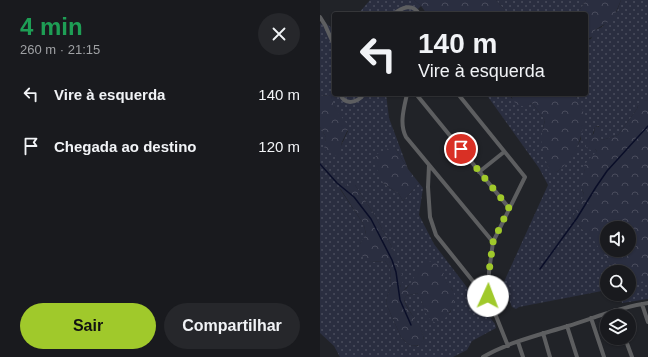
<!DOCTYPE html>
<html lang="pt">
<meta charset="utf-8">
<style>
body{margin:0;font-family:Helvetica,sans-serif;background:#26272b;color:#f1f3f6;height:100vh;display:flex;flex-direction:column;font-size:15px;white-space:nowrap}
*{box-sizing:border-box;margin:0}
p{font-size:13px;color:#9fa1a4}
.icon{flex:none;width:22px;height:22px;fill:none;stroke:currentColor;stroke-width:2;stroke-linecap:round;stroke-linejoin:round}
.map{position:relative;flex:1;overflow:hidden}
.drawer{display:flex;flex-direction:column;background:#191a1e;width:320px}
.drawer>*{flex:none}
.guide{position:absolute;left:12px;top:12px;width:256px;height:84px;border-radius:4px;box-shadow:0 1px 3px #0004,0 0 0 1px #37383c;background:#191a1e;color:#f1f3f6;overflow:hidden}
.controls{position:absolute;left:280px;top:221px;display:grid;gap:8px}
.controls a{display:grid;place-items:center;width:36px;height:36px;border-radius:50%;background:#191a1e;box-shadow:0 1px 3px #0004,0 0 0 1px #37383c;font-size:20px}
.pin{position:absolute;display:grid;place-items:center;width:34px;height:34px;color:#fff;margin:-17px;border:2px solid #fff;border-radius:50%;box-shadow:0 1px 4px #0007}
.me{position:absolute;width:44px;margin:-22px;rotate:2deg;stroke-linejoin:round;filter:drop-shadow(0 0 3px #0008)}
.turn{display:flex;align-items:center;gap:14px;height:84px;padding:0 20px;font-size:18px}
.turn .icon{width:52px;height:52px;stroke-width:2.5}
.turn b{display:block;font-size:28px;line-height:34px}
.round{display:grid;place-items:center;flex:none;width:42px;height:42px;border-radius:21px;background:#26272b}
.head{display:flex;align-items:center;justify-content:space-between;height:68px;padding:0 20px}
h1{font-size:24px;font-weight:800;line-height:30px;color:#1e9e55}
.button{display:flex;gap:8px;margin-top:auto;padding:8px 20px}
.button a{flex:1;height:46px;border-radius:24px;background:#a0c92b;color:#111;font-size:16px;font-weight:800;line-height:46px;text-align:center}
.button a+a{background:#26272b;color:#f1f3f6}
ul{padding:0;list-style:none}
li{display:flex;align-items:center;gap:12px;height:52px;padding:0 20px}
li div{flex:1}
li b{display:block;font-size:15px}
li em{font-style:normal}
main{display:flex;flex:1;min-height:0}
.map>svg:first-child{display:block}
.grass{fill:url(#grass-dots);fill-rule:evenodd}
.forest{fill:url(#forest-crowns);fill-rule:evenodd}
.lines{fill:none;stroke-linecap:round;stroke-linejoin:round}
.stream{stroke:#0a0e28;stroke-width:1.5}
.minor{stroke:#5d5e60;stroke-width:4}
.route{stroke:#a0c92b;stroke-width:7;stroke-dasharray:0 12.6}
</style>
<main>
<section class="drawer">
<div class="head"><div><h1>4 min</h1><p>260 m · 21:15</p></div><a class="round"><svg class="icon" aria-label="close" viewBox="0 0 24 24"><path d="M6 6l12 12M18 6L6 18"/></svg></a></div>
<ul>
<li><svg class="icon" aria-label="left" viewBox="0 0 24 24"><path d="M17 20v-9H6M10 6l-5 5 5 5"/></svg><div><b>Vire à esquerda</b></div><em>140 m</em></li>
<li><svg class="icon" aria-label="arrive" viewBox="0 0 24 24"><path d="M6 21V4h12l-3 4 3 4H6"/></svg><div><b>Chegada ao destino</b></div><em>120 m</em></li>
</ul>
<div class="button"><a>Sair</a><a>Compartilhar</a></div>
</section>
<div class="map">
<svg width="328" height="357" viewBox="0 0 328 357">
<defs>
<pattern id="grass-dots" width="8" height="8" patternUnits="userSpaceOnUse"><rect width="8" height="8" fill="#2a2e40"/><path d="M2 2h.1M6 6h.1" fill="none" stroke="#494c5c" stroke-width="1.8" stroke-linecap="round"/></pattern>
<pattern id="forest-crowns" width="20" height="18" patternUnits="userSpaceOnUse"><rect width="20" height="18" fill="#2a2e40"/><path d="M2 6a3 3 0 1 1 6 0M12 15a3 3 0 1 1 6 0" fill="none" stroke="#494c5c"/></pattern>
</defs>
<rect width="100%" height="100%" fill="#212328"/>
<path class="grass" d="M50,0H94L101,6L93,14H38Z
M176,0H266L257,14H188Z
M301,0H328V100C323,101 318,103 317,109L298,135L282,140L280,137L279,126L275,127L268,149H275L277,151L264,169L265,171L262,190L264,194L263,198L253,217L263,230L268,231L293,268L297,272H287V290L199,307L196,309L192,307L183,284L228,185L219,168L166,94H191V98L207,105L212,103L225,120C220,136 224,151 228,167L237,172L251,157L261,139L257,98L254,94H266V40L271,39L275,30L282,27L297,11Z
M4,22L12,28L14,27V94H66L69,118L88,169L75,148L63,183L79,194L83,201L99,183L103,188L99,215L114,244L175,324L176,328L152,341L147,350L133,357H20L14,346L0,333V127L6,137L5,148H20L28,131C22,120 13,108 11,96L0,95V24ZM35,185L54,214L73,249L81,289L84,290L90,284L122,270L126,282L128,286L132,289L134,298L130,313H106L100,296L97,293L86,296L84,299C89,314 101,324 104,339L98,346C91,347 86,343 81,337L68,308L66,303L67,297L71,286L70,268L65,261L51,262L40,244L46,235L44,225L20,189Z
M320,281H328V299L302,303L300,294H309V282L310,283Z"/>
<path class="forest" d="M94,0H176L188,14H107L101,6Z
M266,0H301L293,19L275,30V35L266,40V14H257Z
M191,94H254C257,98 260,102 262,107C267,121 260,144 252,156C249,162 242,167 237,172L230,170L228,167L222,147L221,138L225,120L212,103C209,104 206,107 202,106C196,106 192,100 191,94Z
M0,95L11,96L15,108L29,127L22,142L19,155L17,156L4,150L6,137L0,127Z
M328,100V281L310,283L309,282V272H297L293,268L268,232L263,230L253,217L264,194L259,182L265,171L263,167L269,159L277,151L275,149L270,150L266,147V144L274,133L275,127H281L280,137L282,140L298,135L317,109L319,103L322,101ZM287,228H309V250H287Z
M71,147L75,148L88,169L99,183L83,201L79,194L63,183L55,165L54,160L57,154Z
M28,184L35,185L54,214L73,249L84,280L80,286L84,290L86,289C92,283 98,268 104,263C106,261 110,261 113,262C123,264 123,273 126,281C127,286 133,288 134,294C136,304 127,322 116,323C101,316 106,303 97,293L86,296L84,300C89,315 104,325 104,342C94,349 89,346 81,337L68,308L66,303L67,297L71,286L70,268L65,261L51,262L39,254L40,244L46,234L44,225L20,188Z"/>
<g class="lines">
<path class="stream" d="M0,164L17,183L34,197L51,219L72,260L76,272L80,300L91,325
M220,269L257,218L276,187L287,171L328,126"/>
<path class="minor" d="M74,14C82,7 93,3 99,14
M0,17L5,25L14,45
M20,94C25,106 37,103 44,94
M87,94C84,108 79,124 86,137L173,242
M96,94L189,208
M138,94L205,177L173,242L169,272L168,296L188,346
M109,165L108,187L110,217L116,235L168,300
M159,172L184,152
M322,304L328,322
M295,310L297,316
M271,318L284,357
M247,326L257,357
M223,333L230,357
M305,338L312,357
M198,342L203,357
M163,357C189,342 219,335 248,326C274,318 300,307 328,303"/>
</g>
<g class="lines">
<path class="route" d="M141,149L189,208L173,242L169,272L168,296"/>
</g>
</svg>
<div class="controls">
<a><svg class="icon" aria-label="sound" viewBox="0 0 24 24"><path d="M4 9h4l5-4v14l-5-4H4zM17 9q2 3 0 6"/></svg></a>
<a><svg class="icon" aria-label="search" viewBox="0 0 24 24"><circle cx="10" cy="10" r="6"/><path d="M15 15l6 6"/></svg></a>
<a><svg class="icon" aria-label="layers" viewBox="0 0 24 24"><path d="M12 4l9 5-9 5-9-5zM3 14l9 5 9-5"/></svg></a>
</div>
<div class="pin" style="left:141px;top:149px;background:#d93025"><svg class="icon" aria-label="arrive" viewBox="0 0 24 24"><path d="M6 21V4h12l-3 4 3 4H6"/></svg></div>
<svg class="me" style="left:168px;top:296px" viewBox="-20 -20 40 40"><circle r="19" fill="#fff"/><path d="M0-13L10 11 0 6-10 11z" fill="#a0c92b"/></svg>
<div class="guide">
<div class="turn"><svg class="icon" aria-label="left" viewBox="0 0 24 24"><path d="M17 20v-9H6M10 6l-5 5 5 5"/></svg><div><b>140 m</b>Vire à esquerda</div></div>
</div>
</div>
</main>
